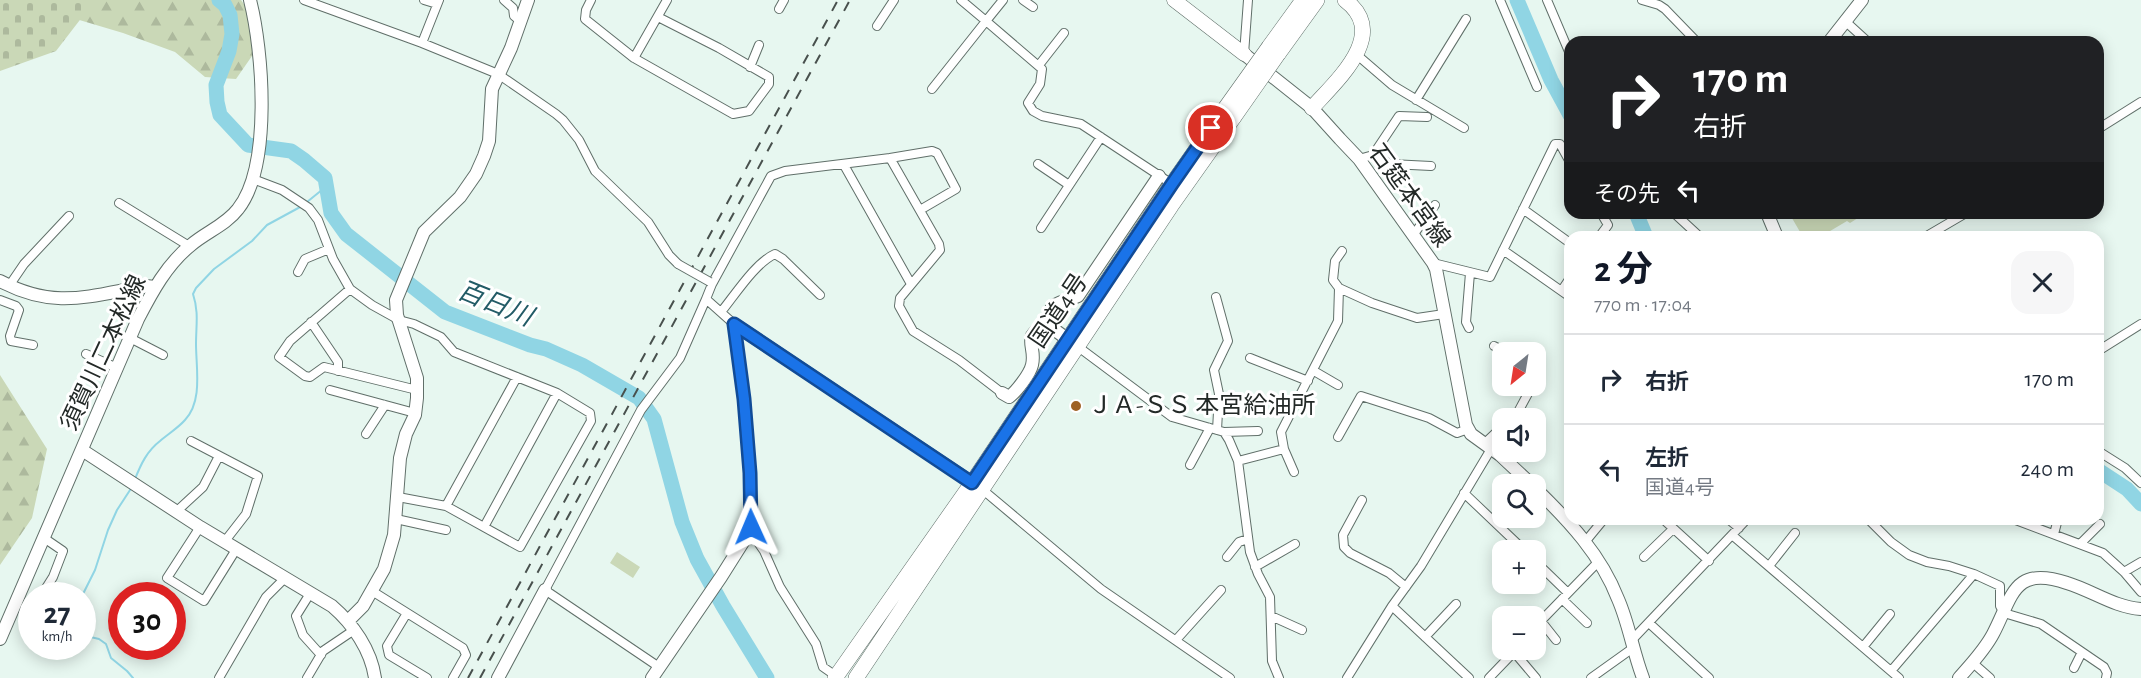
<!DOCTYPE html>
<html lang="ja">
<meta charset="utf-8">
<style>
body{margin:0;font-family:"Alegreya Sans","Noto Sans JP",sans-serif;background:#f6f6f7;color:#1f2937;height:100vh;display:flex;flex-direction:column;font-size:22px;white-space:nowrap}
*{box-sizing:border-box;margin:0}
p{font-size:20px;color:#747a83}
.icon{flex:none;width:33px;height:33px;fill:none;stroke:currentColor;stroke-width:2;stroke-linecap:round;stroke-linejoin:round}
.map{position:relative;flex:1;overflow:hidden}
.sheet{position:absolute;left:1564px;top:231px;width:540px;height:294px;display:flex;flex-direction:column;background:#fff;border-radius:18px;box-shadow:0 3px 15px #0003}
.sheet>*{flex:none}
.banner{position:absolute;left:1564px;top:36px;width:540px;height:183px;border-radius:18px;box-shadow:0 3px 15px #0003;background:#202124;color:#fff;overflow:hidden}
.needle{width:39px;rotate:210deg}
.tools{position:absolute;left:1492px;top:342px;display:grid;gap:12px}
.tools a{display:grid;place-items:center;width:54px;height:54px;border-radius:12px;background:#fff;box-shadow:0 3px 15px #0003;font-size:30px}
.speed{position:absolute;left:18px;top:582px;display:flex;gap:12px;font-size:30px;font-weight:700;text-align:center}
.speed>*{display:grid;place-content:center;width:78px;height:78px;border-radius:50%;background:#fff;box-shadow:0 3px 15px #0003;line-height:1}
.speed small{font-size:15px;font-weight:400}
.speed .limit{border:9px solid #d22;background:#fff;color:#111}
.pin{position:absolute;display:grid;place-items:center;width:51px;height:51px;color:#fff;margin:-26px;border:3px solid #fff;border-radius:50%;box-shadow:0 2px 6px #0007}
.me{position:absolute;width:66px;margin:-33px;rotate:359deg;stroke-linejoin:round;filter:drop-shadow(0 0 4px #0008)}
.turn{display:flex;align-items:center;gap:21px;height:126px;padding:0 30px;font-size:27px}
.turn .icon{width:78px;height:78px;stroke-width:2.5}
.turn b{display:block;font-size:42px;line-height:51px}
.then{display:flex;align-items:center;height:57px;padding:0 30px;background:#0003;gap:12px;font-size:22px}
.round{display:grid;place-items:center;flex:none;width:63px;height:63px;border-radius:18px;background:#f6f6f7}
.head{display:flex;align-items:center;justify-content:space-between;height:102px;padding:0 30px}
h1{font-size:36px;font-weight:700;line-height:45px;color:#111827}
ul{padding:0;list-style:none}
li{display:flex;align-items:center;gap:18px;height:90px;padding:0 30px;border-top:2px solid #e0e1e3}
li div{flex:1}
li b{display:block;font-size:22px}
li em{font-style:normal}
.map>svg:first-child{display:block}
.forest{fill:url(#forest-firs)}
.cemetery{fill:url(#cemetery-stones)}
.pitch{fill:#cad8b7}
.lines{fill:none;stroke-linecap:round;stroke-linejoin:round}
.stream{stroke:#90d5e4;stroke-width:2}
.river{stroke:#90d5e4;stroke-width:15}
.street-casing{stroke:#606f69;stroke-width:10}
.secondary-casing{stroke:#606f69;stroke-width:14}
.primary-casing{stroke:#606f69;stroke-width:15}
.highway-casing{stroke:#606f69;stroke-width:16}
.street{stroke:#fff;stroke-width:8}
.secondary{stroke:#fff;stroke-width:12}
.primary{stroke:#fff;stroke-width:14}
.highway{stroke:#fff;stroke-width:15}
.rail{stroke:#48504d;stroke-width:2;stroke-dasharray:10 10;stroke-linecap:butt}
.street-bridge-casing{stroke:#606f69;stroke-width:10;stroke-linecap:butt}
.highway-bridge-casing{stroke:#606f69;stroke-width:16;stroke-linecap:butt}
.street-bridge{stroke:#fff;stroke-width:8}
.highway-bridge{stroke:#fff;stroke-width:15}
.route-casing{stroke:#114b97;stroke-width:15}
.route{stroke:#1a73e8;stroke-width:10}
.poi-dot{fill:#9e6124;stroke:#fff;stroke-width:2}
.labels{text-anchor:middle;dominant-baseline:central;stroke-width:6;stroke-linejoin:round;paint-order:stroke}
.street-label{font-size:24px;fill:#232927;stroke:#fff}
.poi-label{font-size:24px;fill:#232927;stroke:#fff;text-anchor:start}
.water-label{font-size:26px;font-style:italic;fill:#225b66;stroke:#fff}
</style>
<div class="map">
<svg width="2141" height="678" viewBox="0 0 2141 678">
<defs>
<pattern id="forest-firs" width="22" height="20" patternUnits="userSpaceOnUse" patternTransform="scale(1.5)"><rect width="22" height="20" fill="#cad8b7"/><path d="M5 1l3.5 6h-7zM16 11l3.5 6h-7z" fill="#adb99d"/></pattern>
<pattern id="cemetery-stones" width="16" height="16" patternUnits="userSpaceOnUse" patternTransform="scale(1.5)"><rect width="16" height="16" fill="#cad8b7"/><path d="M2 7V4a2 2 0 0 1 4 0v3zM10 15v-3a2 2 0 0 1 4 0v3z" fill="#adb99d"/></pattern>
</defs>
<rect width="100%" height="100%" fill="#e7f7f0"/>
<path class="forest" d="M53,0H241L259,26L252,56L236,79L205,77L175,52L123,33L76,19Z
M0,375L47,449L32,518L0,565Z"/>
<path class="cemetery" d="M0,0H88L86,12L56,51L0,71Z"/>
<path class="pitch" d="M1789,213H1866L1850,223L1847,221L1820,237H1803Z
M617,552L640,567L633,578L610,563Z"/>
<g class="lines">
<path class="stream" d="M307,202L328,185
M135,479C141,464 147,451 160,441C168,434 178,428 185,420C203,401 196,368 196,344C196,326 199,312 193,294L196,288L214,269L252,241L267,225L302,206
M82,596L95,570L108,530L117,510L132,487
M82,635L99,639L106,644L111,658L127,671L133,678"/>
<path class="river" d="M219,0L225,5L230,15L232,34L229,51L216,85L217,102L220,115L248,145L291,151L304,160L325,178L331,213L346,234L445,312L530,345L546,349L582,365L639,398L654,419L682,522L697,559L723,606L767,678
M1517,0L1551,80L1570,115
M1636,213L1646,237
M2098,470L2127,489L2141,504"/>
<g class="street-casing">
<path id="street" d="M304,0L422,43L498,74L556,114L563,120L579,140L595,171L648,222L669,255L678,264
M424,0L437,4
M504,0L513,8L514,16L520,21
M591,0L586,10L585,19L634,58
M1003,0L986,21L1042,69L1040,84L1028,103L1033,111L1042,116L1081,124L1172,184
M1023,0L1033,7
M1500,0L1537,87
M1547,0L1570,54
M1642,0L1659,5L1665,9L1697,42
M779,9L784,0
M658,17L719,48L769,77V84L749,111L733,114L634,58L667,0
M1845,21L1868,42
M877,26L894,0
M422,43L439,0
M1244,54L1248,0
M1356,54L1392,85L1464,128
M1039,65L1064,33
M750,67L759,45
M932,89L986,21L961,0
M1416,100L1466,19
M2098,129L2141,102
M1373,155L1399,116L1427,117
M890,158L932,151L937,153L956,189L920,210
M1359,159L1373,155L1391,164L1431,166
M1038,164L1069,185
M844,165L911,284
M253,179L282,190L309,208L318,220L333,259L350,289L372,305L399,320L414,324L441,337L454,352L557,393L590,413L591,421L520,547L446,506L398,497
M119,203L189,246
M1523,209L1570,243
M1674,213L1700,237
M1041,228L1101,137
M1414,234L1435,205
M1599,237L1608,225L1601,213
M1925,237L1966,213
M1503,250L1570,297
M1433,263L1490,277L1555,144H1560L1570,162
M298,272L305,259L329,249
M710,282L712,284L706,299L734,324C741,379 748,434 750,489C751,502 754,518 750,531L764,551L780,587L816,644L823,667L836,676
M712,284L771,176L785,171L890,158L939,244L940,250L900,298L899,306L913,331L959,360L1002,393
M9,286L24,264L69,216
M1339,288L1333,280L1335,261L1342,251
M350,289L290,341L279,357L305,376L310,377L324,367L417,390
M1562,290L1570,278
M1216,297L1228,341L1214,370L1219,394L1217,430
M0,300L16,306L19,310L10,336L11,341L33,345
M721,312C735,295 755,263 775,254L783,259L820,295
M311,322L338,362V371
M1469,328L1466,322L1470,273
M130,338L163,355
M1077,346L1172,417L1224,432L1229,440L1238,461L1250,552L1258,574L1270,597L1272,661L1279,678
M1494,346L1506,352
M2098,351L2141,324
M86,354L117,368
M1250,358L1308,381
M1536,370L1540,373L1536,379
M1314,371L1338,385
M330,390L415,413
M1511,418L1518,412L1532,386
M1224,432L1258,431
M366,434L385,405
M1338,437L1361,396L1429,418L1457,433L1468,429
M191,441L258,476L246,514L225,541
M1484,444L1503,426
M1284,449L1294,472
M2098,451L2125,468L2141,483
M1238,461L1284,449L1281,432L1338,321L1339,288L1372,303L1417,318L1444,314
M1190,465L1210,428
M983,490L1101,589L1230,678
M1464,493L1524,550
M1362,500L1343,535L1344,547L1350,553L1389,573L1406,587
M446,506L517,377
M177,511L203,487L219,456
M396,519L446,530
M1663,519L1709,561
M1728,519L1739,528
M1868,519L1891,542L1909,555L1927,562L1949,566L1974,574
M2013,519L2103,553L2124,572L2141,592
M200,527L167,578L204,601L237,548
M484,527L557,393
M2054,534L2058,519
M1732,535L1899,678
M1585,542L1604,519
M2080,544L2100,524
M1227,557L1239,542L1248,539
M1644,557L1673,529
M1536,562L1568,593
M1769,566L1795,533
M1255,567L1295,544
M2124,572L2141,562
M372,591L463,648L466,655L453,678
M311,592L296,616L303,635L321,655
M41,596L53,577L63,551L44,538
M1562,599L1587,623
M1392,606L1469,678
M407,613L387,646L389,655L427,678
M1271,616L1302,630
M1541,621L1556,640
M1649,623L1709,678
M1536,626L1599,561
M1425,637L1456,604
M1176,640L1221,590
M1631,641L1747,519
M1863,647L1890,614
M1515,650L1514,652L1536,678
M1973,663L1990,678
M659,667L545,590L641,410L680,358L706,299
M2074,668L2082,652
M1891,671L1974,574L2000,586V606L2004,613L2041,624L2104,667L2107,673L2106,678
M219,678L266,597L286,577
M307,678L323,651L354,630
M1347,678L1392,606L1421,566L1491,449
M1489,678L1514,652
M1591,678L1633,648"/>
</g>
<g class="secondary-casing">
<path id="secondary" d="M1829,42L1862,0
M1244,54L1312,108L1340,139L1359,159L1433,263L1436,269L1466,425L1471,434L1500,455L1531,484
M1767,213L1777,237
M0,281C55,310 88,296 146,286L155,287
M734,324L980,488
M1048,325C1047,301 1060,304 1078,296L1159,176
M1002,393L1009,397C1016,392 1030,374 1032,365C1037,346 1019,335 1048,325L1074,344
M82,450L200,527L332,606C353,624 371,650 375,678
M1536,489C1569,521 1601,555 1618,599C1629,624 1633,652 1643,678
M348,621L363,606L384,569L394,535L400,458L406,434L415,415L417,398V378L397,315L396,300L424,232L460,197L476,174L484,156L489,141L492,89L511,48L528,0
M0,639L138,319C152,292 167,264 191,245C206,232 226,225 238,209C272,166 263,51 250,0
M498,678L545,590
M652,678L721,577L750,531
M1959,678C1971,664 1984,651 1993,634C2013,596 2013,565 2067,583C2093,591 2114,607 2141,609"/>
</g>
<g class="primary-casing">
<path id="primary" d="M1174,0L1244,54"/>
</g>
<g class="highway-casing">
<path id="highway" d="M1269,47L1303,0
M1278,54L1317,0
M1312,108C1337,80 1390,34 1345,0
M835,678L972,483L1172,184L1224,110
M856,678L1171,206L1234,117"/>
</g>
<use href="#street" class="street"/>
<use href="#secondary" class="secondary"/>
<use href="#primary" class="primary"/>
<use href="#highway" class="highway"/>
<path class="rail" d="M468,678L838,0
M480,678L850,0"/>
<g class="street-bridge-casing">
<path id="street-bridge" d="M678,264L710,282"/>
</g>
<g class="highway-bridge-casing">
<path id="highway-bridge" d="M1224,110L1269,47
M1234,117L1278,54"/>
</g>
<use href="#street-bridge" class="street-bridge"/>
<use href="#highway-bridge" class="highway-bridge"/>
</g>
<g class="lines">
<g class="route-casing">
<path id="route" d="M751,527L750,473L744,399L734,324L972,483L1172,184L1211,128"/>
</g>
<use href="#route" class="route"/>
</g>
<circle class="poi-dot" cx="1076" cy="406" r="6"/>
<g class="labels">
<g class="street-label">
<text transform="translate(1409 196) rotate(54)">石筵本宮線</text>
<text transform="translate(1059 311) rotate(-56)">国道4号</text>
<text transform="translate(104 353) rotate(-65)">須賀川二本松線</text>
</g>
<g class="poi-label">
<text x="1088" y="406">ＪＡ-ＳＳ 本宮給油所</text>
</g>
<g class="water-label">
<text transform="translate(495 304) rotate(22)">百日川</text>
</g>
</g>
</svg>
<div class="tools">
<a><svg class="needle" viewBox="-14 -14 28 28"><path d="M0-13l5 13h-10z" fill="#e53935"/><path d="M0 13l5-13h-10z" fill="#747a83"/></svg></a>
<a><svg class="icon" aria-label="sound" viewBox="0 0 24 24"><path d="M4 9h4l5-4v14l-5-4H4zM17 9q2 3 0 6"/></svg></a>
<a><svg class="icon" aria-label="search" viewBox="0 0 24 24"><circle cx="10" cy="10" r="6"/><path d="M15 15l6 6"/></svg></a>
<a>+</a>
<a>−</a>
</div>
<div class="speed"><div>27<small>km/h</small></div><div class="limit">30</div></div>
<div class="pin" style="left:1211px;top:128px;background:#d93025"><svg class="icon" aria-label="arrive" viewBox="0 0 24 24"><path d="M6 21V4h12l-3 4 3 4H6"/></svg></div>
<svg class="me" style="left:751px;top:527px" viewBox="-20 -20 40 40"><path d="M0-17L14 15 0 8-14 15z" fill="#1a73e8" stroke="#fff" stroke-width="4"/></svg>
<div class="banner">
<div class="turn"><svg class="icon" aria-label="right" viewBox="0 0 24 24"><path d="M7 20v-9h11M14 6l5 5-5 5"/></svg><div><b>170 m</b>右折</div></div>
<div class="then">その先<svg class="icon" aria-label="left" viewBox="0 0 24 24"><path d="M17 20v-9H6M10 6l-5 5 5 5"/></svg></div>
</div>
<section class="sheet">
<div class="head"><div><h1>2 分</h1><p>770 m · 17:04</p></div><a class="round"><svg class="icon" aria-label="close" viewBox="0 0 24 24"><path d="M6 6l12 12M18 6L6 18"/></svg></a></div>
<ul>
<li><svg class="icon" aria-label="right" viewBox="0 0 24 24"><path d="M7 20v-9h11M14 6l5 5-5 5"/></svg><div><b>右折</b></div><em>170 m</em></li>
<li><svg class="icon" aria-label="left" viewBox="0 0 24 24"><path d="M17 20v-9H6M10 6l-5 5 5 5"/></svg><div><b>左折</b><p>国道4号</p></div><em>240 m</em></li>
</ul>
</section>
</div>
